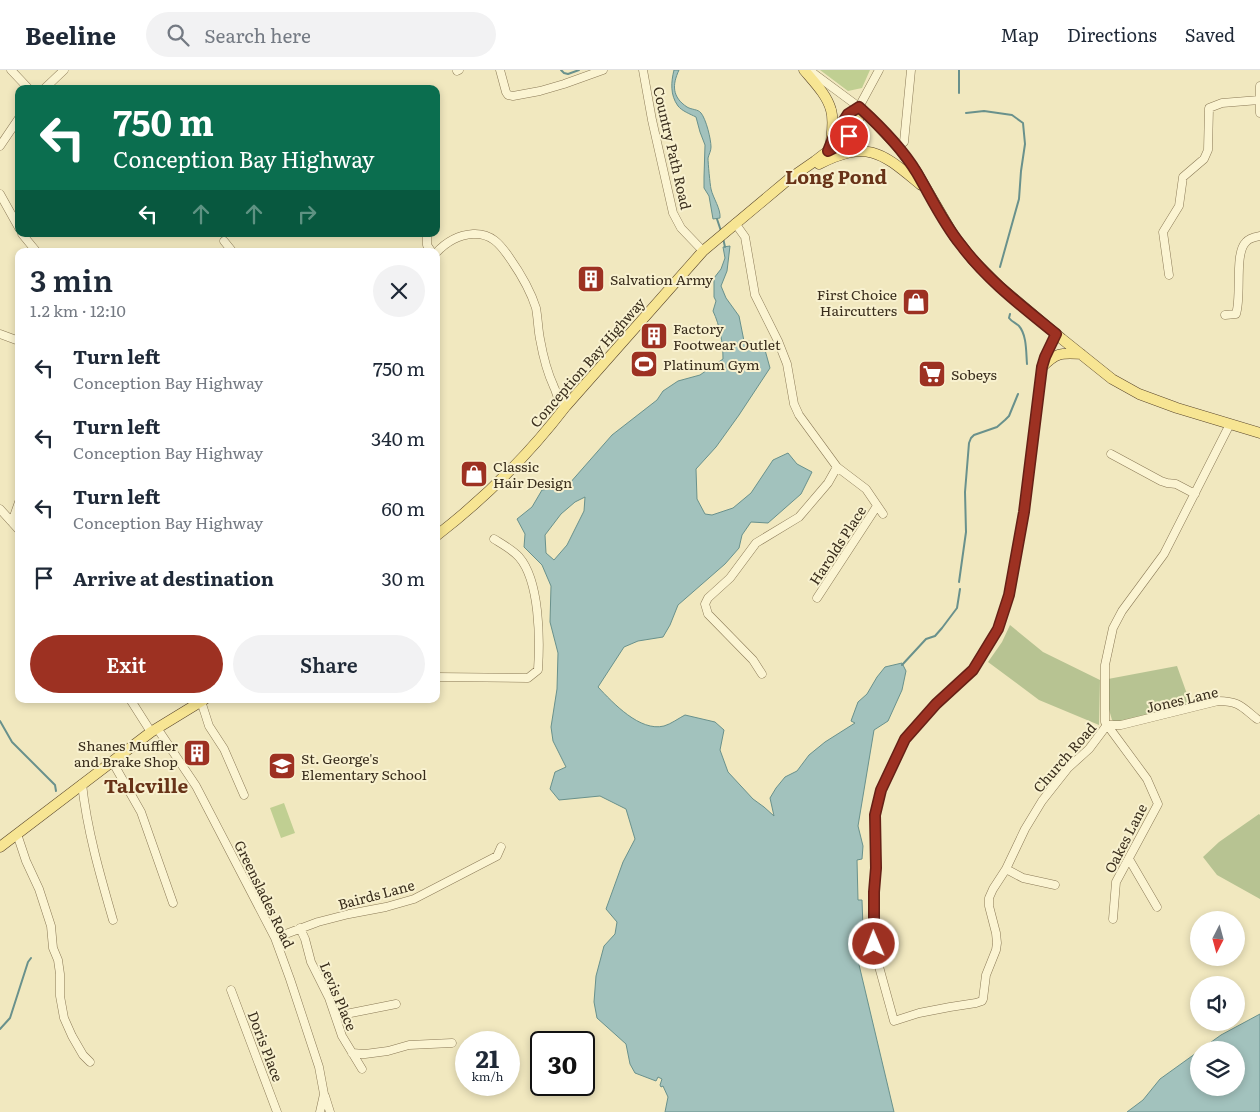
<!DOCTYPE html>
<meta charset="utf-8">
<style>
body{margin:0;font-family:Literata,serif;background:#f2f2f3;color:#1f2937;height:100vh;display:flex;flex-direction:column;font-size:19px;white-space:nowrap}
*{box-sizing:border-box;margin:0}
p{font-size:16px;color:#747a83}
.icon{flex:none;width:28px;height:28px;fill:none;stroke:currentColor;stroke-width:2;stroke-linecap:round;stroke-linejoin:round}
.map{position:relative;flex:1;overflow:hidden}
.sheet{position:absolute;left:15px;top:178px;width:425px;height:455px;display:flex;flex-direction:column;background:#fff;border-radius:10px;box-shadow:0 2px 8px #0003}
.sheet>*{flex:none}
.top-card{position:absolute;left:15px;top:15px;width:425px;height:152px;border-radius:10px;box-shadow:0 2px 8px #0003;background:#0b6e4f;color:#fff;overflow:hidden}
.needle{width:32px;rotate:186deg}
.tools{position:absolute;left:1190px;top:841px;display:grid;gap:10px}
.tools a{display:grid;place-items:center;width:55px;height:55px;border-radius:50%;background:#fff;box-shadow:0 2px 8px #0003;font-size:25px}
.speed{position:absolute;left:455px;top:961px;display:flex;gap:10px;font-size:25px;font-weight:700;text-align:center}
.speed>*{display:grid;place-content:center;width:65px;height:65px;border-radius:50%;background:#fff;box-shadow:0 2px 8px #0003;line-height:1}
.speed small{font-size:12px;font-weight:400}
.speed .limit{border:2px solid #111;border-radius:8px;background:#fff;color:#111}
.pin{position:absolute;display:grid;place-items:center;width:42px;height:42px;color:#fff;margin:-21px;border:2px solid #fff;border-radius:50%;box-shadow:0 1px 5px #0007}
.me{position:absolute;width:55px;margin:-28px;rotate:359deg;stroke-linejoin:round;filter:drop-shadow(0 0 4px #0008)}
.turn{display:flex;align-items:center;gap:18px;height:105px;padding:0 15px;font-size:22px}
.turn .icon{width:65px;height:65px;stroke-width:2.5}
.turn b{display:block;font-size:35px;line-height:42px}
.lanes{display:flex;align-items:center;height:48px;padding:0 15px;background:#0003;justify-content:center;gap:25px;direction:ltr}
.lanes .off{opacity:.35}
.round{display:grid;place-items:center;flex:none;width:52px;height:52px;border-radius:26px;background:#f2f2f3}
.summary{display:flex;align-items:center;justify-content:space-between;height:85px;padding:0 15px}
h1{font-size:30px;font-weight:600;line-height:38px}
.action{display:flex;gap:10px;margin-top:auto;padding:10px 15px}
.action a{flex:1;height:58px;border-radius:30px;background:#9d3122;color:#fff;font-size:20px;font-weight:600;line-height:58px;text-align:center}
.action a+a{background:#f2f2f3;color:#1f2937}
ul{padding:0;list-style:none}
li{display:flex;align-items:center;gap:15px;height:70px;padding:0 15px}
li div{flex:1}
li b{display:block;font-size:19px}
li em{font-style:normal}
header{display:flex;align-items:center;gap:30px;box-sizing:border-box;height:70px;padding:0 25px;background:#fff;border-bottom:1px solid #e0e1e3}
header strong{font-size:24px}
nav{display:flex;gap:28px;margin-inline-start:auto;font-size:18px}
.search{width:350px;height:45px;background:#f2f2f3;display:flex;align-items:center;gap:12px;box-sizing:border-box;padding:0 18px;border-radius:28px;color:#747a83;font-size:19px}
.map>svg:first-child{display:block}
.green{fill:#c0cf92}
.cemetery{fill:#b7c392}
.water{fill:#a2c2bd;stroke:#69918c;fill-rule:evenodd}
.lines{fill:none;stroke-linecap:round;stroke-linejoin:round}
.stream{stroke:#69918c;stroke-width:2}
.minor-casing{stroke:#8a7956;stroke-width:9}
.major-casing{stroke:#58452b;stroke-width:11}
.minor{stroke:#fbf4d2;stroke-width:8}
.major{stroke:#f7e593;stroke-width:10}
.route-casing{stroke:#662016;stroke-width:12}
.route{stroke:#9d3122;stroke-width:9}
.labels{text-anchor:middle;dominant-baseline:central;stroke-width:4;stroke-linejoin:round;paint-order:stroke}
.street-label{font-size:14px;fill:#392d1c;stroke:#f8f1cf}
.poi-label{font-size:14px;fill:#392d1c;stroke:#f8f1cf;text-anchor:start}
.district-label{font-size:19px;font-weight:bold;fill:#683318;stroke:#f8f1cf}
</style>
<header>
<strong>Beeline</strong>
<div class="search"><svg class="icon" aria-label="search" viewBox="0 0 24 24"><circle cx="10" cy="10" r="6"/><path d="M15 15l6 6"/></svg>Search here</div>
<nav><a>Map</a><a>Directions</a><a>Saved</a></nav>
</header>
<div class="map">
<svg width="1260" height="1042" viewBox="0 0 1260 1042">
<rect width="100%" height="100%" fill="#f1e8bf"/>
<path class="green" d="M820,0H870L862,18L848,21Z
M284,733L295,763L281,768L270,738Z"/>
<path class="cemetery" d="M1010,555L1043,582L1100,610L1099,655L1039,630L988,592L1002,572Z
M1177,596L1187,624L1189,635L1124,651L1115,652L1112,650L1108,636V609Z
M1259,744L1260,745V829L1217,805L1203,787L1219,772Z"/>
<path class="water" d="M674,0H679C672,15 672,27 687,37C692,40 698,39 701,43C706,49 711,69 711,77C711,81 709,84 708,88C708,93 710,114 711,119C713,128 721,139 720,148L713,149L709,126L704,118V107L705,75L700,62L696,47C690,44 682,41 678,36C670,25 671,12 674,0Z
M730,176L727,201L721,216L726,228L739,246L744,271L759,272L765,280L770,298L739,345L716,377L696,399L697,429L705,444L712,445L733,438L751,423L773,390L788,383L797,394L812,402L801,424L768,453L751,452L742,465L739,478L725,494L678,535L670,555L663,567L638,571L624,577L598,617C613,633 640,662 664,656C671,654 679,648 685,645L715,652L724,660L720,680L728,702L753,729L764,737L774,746L770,728L776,718L785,707L797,701L809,685L825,672L855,653L851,651L858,632L867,624L877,607L885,597L902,593L906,601L902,620L888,651L874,660L858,756L863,776L862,789L857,790L858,830H862L863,857L859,858V865H864L863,879L856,882L894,1042H665L668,1027L663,1016L661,1017L660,1015L662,1009L658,1007L656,1011L635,1003L630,994L626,974L597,948L594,932L596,906L604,876L615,864L617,852L606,839L623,792L635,769L626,739L600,726L559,730L550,719L555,702L566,697L553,671L551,657L557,619L558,583L550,552L551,516L542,495L524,477L525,464L517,449L532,437L542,420L557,418L569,414L612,365L657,330L663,321L678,311L700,305L723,289C723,273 720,256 713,241L716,231L714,227V208L721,199L725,188L723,177ZM585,427L584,441L567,475L554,490L546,483L545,465L561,444L575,432Z
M1260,944V1042H1127L1143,1030L1160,1009L1199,981V1018H1236V980H1200L1221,965Z"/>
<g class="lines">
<path class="stream" d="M561,0L564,3L568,4L579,0
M959,23V0
M966,43L984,41L1012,45L1023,53L1025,74L1021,101L1019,129L1000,197
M717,149L721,161
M723,168L725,177
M1010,244L1009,248C1012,252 1016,253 1019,256C1027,265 1026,283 1027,294
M959,512L966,462L965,422L969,373L971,368L974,365L997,357L1005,350L1009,346L1018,324
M902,595L926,569L935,566L942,558L957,538L960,519
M0,651L12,672L55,715L56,721
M0,959L10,948L28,892L31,888"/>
<g class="minor-casing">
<path id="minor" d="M11,0L29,19
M500,0L506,22L508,25L513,26L540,21L564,14L603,0
M643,0L652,50L673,143L681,158L703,181
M809,0L859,37L879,0
M457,1L459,0
M1260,16V43
M44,19L64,0
M0,76L19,48
M898,77L904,72L911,0
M0,124L19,158
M735,153L745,167L755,225L778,271L787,294L794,334L799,345L837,397L866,419L883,444
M22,164L36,181
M427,164V175L431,181
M224,171L232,181
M436,183C446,172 457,165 473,164C491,163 500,174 509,187C521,204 530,219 536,238C538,249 538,259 540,269C543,286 547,302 554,317C556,321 557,327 560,331C561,331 566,335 566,336
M1169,205L1163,162L1179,136L1183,107L1204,89L1208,80L1209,38L1222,33L1259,30
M1225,245L1236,244C1242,226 1234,183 1246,172C1249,168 1255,167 1260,166
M0,264L19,271
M1056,264L1045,287L1042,297L1024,442L1009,525L998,559L973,600L936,634L905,669L881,720L875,745L877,798L874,822V874L878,893L894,951L919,943L950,937L976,933L982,931L983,929L986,905L996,880L997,873L996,863L989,836V828L993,819L1006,799L1025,759L1042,731L1068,698L1089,679L1107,655
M1111,384L1161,411L1167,413L1176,414L1195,424
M0,439L19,460
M12,452L19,432
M817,528L877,436
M762,604L753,590L708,544L705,534L708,528L730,508L756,473L799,447L828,413L837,397
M436,607L528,608L538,600C540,570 540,511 519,487C513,480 502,474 494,469
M130,629L151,662
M201,631L209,656L224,679L244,725
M1107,655H1121L1218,631C1239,631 1242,637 1257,649
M157,658L196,716L275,868L290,909L319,997L324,1024L320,1042
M112,691L141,742L173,833
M82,714C87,760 100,805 113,850
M17,764L26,791L39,819L51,856L53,878L58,890L60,904V926L64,948L72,966L83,985L90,992
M1129,789L1157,837
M1006,799L1023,808L1055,815
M1113,849L1116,812L1158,734L1147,709L1105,652V595L1113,558L1122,541L1164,484L1230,354
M300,858L305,869L311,892L329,928L342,966L362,999
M275,868L318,852L349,844L386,837L414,829L497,786L501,777
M231,920L277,1042
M336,946L396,934
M352,983L365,984L388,981L409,975L452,973
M325,1026L330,1042"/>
</g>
<g class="major-casing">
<path id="major" d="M804,0C814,12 827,25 831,40C834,50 832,62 831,72
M859,37L871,48L898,77L916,101L954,166L973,190L999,216L1062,269L1112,309L1139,324L1177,338L1260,363
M832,70L848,45L859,37
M819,94C869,69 882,83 921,115
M1042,297C1057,282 1061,283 1081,284
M436,466C484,429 530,383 566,336L703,181L789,109L815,91L828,81L840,75L849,66L858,51L859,37
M0,777L151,662L205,629"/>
</g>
<use href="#minor" class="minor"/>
<use href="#major" class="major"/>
</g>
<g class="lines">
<g class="route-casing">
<path id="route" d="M849,66L840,75L828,81L834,66L848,44L859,37C880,56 902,78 917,103C931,127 943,153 961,175C987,210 1023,237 1056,264L1045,287L1042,297L1024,442L1009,525L998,559L973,600L936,634L905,669L881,720L875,745L876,798L874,822V874"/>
</g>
<use href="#route" class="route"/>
</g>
<defs>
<g id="building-square" transform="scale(1.4375)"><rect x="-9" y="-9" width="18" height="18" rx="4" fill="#9d3122" stroke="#f8f1cf"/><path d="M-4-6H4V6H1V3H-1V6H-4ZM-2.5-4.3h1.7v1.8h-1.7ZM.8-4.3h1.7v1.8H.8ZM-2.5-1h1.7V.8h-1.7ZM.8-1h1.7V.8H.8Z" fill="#fff"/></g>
<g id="shop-square" transform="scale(1.4375)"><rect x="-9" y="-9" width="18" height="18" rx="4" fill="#9d3122" stroke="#f8f1cf"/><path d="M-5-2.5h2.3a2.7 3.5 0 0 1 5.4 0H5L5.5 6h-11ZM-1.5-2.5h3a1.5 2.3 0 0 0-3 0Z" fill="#fff"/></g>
<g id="stadium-square" transform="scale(1.4375)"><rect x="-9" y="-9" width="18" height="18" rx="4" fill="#9d3122" stroke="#f8f1cf"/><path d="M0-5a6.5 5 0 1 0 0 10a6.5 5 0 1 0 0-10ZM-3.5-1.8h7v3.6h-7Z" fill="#fff"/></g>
<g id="supermarket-square" transform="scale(1.4375)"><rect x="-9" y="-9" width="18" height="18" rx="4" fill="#9d3122" stroke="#f8f1cf"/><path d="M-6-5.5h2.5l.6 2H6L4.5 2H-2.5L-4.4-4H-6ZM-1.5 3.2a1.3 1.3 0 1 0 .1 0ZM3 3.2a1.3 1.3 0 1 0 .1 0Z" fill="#fff"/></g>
<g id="school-square" transform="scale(1.4375)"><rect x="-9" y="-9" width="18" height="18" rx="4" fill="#9d3122" stroke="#f8f1cf"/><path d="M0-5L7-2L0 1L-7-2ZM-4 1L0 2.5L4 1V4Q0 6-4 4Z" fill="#fff"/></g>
</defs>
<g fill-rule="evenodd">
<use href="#building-square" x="591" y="209"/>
<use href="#shop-square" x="916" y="232"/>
<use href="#building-square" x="654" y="266"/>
<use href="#stadium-square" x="644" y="294"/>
<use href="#supermarket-square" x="932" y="304"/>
<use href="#shop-square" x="474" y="404"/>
<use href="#building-square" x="197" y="683"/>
<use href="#school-square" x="282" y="696"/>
</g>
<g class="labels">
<g class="street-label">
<text transform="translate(673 78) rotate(77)">Country Path Road</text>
<text transform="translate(587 292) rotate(-49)">Conception Bay Highway</text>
<text transform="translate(837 475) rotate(-57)">Harolds Place</text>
<text transform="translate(1182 629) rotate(-13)">Jones Lane</text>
<text transform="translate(1064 687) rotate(-49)">Church Road</text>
<text transform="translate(1125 768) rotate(-63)">Oakes Lane</text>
<text transform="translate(265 824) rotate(64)">Greenslades Road</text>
<text transform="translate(376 824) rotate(-15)">Bairds Lane</text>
<text transform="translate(339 926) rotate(67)">Levis Place</text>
<text transform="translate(266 976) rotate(69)">Doris Place</text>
</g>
<g class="poi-label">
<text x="610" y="209">Salvation Army</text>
<text x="897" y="224" text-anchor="end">First Choice<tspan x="897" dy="16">Haircutters</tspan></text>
<text x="673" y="258">Factory<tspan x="673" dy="16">Footwear Outlet</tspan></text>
<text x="663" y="294">Platinum Gym</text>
<text x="951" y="304">Sobeys</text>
<text x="493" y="396">Classic<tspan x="493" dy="16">Hair Design</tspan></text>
<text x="178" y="675" text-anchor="end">Shanes Muffler<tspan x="178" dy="16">and Brake Shop</tspan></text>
<text x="301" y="688">St. George's<tspan x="301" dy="16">Elementary School</tspan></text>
</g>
<g class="district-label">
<text x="836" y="106">Long Pond</text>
<text x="146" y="715">Talcville</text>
</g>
</g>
</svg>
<div class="tools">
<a><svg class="needle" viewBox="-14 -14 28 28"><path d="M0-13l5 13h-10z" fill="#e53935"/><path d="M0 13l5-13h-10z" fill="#747a83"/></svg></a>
<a><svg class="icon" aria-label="sound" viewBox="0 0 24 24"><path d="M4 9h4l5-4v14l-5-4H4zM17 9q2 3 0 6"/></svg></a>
<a><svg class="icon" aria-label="layers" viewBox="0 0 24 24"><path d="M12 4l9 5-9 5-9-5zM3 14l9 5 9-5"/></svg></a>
</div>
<div class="speed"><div>21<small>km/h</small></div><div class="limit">30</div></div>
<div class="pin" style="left:849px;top:66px;background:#d93025"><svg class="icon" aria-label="arrive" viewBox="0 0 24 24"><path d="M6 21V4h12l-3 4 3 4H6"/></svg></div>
<svg class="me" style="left:874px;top:874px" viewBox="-20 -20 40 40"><circle r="17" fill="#9d3122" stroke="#fff" stroke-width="3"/><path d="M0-11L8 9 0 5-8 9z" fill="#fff"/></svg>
<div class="top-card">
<div class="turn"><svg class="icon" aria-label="left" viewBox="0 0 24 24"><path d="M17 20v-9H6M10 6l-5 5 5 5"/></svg><div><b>750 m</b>Conception Bay Highway</div></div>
<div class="lanes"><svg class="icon" aria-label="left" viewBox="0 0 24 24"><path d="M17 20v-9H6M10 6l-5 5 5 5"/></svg><svg class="icon off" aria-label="ahead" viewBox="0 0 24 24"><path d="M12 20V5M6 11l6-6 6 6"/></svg><svg class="icon off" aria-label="ahead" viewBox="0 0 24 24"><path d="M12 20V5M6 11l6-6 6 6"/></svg><svg class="icon off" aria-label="right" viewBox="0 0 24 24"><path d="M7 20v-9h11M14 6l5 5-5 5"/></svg></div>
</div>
<section class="sheet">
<div class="summary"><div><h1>3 min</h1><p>1.2 km · 12:10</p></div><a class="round"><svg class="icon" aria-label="close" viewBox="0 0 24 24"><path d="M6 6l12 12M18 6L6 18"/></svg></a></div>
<ul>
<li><svg class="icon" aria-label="left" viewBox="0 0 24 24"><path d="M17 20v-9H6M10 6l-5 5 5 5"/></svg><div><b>Turn left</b><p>Conception Bay Highway</p></div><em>750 m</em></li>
<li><svg class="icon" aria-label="left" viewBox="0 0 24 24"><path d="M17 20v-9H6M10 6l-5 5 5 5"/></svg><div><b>Turn left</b><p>Conception Bay Highway</p></div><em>340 m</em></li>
<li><svg class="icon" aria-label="left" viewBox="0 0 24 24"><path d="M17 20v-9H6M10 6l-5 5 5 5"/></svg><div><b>Turn left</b><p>Conception Bay Highway</p></div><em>60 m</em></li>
<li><svg class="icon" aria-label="arrive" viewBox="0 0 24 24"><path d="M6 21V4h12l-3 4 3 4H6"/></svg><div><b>Arrive at destination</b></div><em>30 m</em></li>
</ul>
<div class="action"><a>Exit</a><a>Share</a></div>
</section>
</div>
